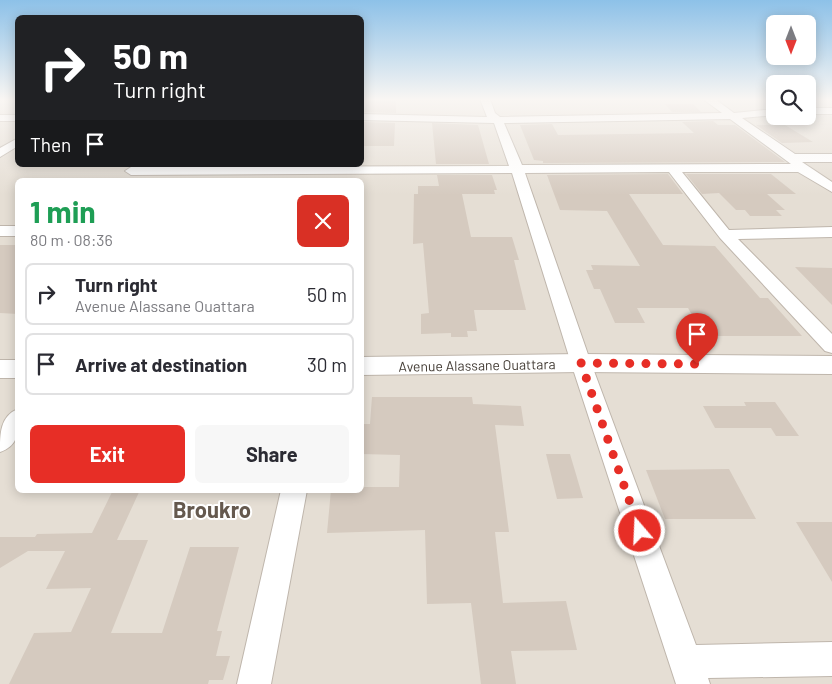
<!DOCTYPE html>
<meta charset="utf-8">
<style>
body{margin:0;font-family:Barlow,sans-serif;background:#f7f7f7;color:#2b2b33;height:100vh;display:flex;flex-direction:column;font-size:19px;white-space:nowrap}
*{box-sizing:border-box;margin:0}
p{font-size:16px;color:#7c7c81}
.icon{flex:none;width:28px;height:28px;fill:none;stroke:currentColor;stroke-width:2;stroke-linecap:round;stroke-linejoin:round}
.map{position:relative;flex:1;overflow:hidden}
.drawer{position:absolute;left:15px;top:178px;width:349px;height:315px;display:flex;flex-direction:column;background:#fff;border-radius:8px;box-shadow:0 2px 12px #0003}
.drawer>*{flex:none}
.hud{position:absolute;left:15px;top:15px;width:349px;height:152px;border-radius:8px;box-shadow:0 2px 12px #0003;background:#202124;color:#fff;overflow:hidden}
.needle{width:32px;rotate:180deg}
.fabs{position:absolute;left:766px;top:15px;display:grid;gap:10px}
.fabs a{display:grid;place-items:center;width:50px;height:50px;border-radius:8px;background:#fff;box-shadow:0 2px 12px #0003;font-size:25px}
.pin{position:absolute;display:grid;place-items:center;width:42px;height:42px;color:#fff;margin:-51px -21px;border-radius:50% 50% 50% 0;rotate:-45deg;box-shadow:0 0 5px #0007}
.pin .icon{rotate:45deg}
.me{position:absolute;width:55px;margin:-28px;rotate:341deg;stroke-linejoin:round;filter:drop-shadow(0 0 4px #0008)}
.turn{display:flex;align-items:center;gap:18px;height:105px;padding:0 15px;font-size:22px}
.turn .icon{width:65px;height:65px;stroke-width:2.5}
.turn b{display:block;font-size:35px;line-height:42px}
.then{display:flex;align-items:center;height:48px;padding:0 15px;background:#0003;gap:10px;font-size:19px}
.round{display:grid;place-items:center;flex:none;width:52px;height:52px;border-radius:8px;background:#f7f7f7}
.head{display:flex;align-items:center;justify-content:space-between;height:85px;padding:0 15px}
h1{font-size:30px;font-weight:700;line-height:38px;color:#1e9e55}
.action{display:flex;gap:10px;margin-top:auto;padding:10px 15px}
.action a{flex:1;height:58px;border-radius:8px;background:#e72e26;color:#fff;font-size:20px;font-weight:700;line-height:58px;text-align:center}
.action a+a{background:#f7f7f7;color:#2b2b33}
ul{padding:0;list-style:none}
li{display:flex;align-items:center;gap:15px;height:62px;margin:0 10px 8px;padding:0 5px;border:2px solid #e1e1e2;border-radius:8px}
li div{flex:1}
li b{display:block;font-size:19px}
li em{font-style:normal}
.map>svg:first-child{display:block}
.residential{fill:#e5ded4;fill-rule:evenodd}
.building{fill:#d5cabf}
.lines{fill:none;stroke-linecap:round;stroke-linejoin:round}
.minor-casing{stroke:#bfb6ac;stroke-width:2}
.tertiary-casing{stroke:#bfb6ac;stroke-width:2}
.minor{fill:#fff;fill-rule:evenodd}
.tertiary{fill:#fff;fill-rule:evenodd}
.route{stroke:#e72e26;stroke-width:9;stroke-dasharray:0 16.2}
.labels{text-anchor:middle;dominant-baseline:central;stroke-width:4;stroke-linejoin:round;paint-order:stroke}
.street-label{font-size:14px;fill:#433c35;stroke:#fff}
.near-district-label{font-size:22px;font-weight:bold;fill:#65594e;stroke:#fff}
</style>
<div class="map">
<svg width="832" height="684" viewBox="0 0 832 684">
<rect width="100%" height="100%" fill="#f1ece5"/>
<path class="residential" d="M0,99H17L18,165H361V99H775V116H808V99H832V684H0ZM18,180H361V490H18Z"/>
<path class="building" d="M368,99H396V113L364,112Z
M665,104H693L701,112H672Z
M713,121L718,125H735L785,162L543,163V161L534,160L520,125L552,124L558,135L694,133L682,122Z
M363,122L395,123L394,146H361Z
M432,123L478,125L489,164H436Z
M756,125H785L813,142L782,143Z
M668,174L683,194H629L663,245L715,246L760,298H768L802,336H704L688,308H637L645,323H615L600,289H594L586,270H593L591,265L640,266L607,211L560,210L547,175Z
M686,174H771L796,194H767L785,210H776L782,216H750L745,210H736L719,193L702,194Z
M437,175H492L497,190H494L495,194H462L471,237H512L519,260H514L526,310H474L477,331H467L468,337H451V333L421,334V314L429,313L423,243L413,244L414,194H418V186H439Z
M0,245H18V314L0,313Z
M795,267L832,268V305Z
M372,397H472L473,404L521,406L524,426L495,425L509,532H495L503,603L566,601L577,650L511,651L516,684H481L471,603L427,604L425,530L327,533L331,490H361V487H399L400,455L361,454V424H370Z
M744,402H775L799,436H776L771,428H715L703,406H746Z
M546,454H570L583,498L557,499Z
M729,469L756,519H665L646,470Z
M113,490H140L117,540H148L111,633H162L190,547H239L217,631H222L216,656H230L223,680H209L208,684H9L34,633L71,632L91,588L46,589L65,551H28L0,568V537H35L37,534L92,533Z
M796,522H832V582Z"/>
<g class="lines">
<g class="minor-casing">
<path id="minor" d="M480,99H490L495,113L500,117L722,113L703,99H715L734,113L775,109V115L742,118L795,154H832V162H802L832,182V192L798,172H682L729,230L832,227V237L738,239L832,334V353L825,351L720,238L669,172L525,173L591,363L696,645L832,642V676L708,678L710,684H676L571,363L512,173L131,175L125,171L131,167L509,166L494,123L361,120V114L487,117ZM730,119L791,164L522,165L504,123Z
M808,108H832V114H808Z
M0,115H18V121H0Z
M18,138V146L0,157V148Z
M0,226H18V236H0Z
M18,409C18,428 21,445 0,452C0,434 0,416 18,409Z
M281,490H307L271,684H237Z"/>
</g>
<g class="tertiary-casing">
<path id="tertiary" d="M581,354L832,356V374L581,372L361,375V357Z
M0,360H18V378H0Z"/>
</g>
<use href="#minor" class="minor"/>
<use href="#tertiary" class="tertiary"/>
</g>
<linearGradient id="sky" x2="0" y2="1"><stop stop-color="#8dc1e8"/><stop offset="0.51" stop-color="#f9f6f3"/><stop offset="1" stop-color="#f9f6f3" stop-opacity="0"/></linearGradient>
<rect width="832" height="195" fill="url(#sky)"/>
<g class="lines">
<path class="route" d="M640,531L581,363L697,364"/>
</g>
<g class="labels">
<g class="street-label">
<text transform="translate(477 365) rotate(-1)">Avenue Alassane Ouattara</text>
</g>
<g class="near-district-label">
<text x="212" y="509">Broukro</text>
</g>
</g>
</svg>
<div class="fabs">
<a><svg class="needle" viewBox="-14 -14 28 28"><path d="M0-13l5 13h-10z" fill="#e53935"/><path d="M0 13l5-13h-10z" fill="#7c7c81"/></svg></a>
<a><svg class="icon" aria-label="search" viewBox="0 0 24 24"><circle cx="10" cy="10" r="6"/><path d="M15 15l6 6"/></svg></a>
</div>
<div class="pin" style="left:697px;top:364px;background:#d93025"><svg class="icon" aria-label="arrive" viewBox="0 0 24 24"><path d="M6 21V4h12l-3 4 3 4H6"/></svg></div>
<svg class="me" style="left:640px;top:531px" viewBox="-20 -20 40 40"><circle r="17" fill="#e72e26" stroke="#fff" stroke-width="3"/><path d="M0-11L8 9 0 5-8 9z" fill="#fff"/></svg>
<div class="hud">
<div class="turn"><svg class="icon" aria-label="right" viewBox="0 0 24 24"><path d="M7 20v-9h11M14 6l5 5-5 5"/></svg><div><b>50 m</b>Turn right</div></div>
<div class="then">Then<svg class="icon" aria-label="arrive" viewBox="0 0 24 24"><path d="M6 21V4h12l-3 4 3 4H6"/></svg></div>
</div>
<section class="drawer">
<div class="head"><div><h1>1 min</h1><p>80 m · 08:36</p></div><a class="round" style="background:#d93025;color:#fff"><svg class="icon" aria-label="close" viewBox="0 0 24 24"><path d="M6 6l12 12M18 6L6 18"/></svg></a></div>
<ul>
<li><svg class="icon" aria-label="right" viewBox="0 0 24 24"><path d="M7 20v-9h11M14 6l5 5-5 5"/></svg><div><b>Turn right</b><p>Avenue Alassane Ouattara</p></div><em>50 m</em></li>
<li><svg class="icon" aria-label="arrive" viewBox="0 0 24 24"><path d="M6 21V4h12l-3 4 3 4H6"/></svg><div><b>Arrive at destination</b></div><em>30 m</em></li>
</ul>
<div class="action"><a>Exit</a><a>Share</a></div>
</section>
</div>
